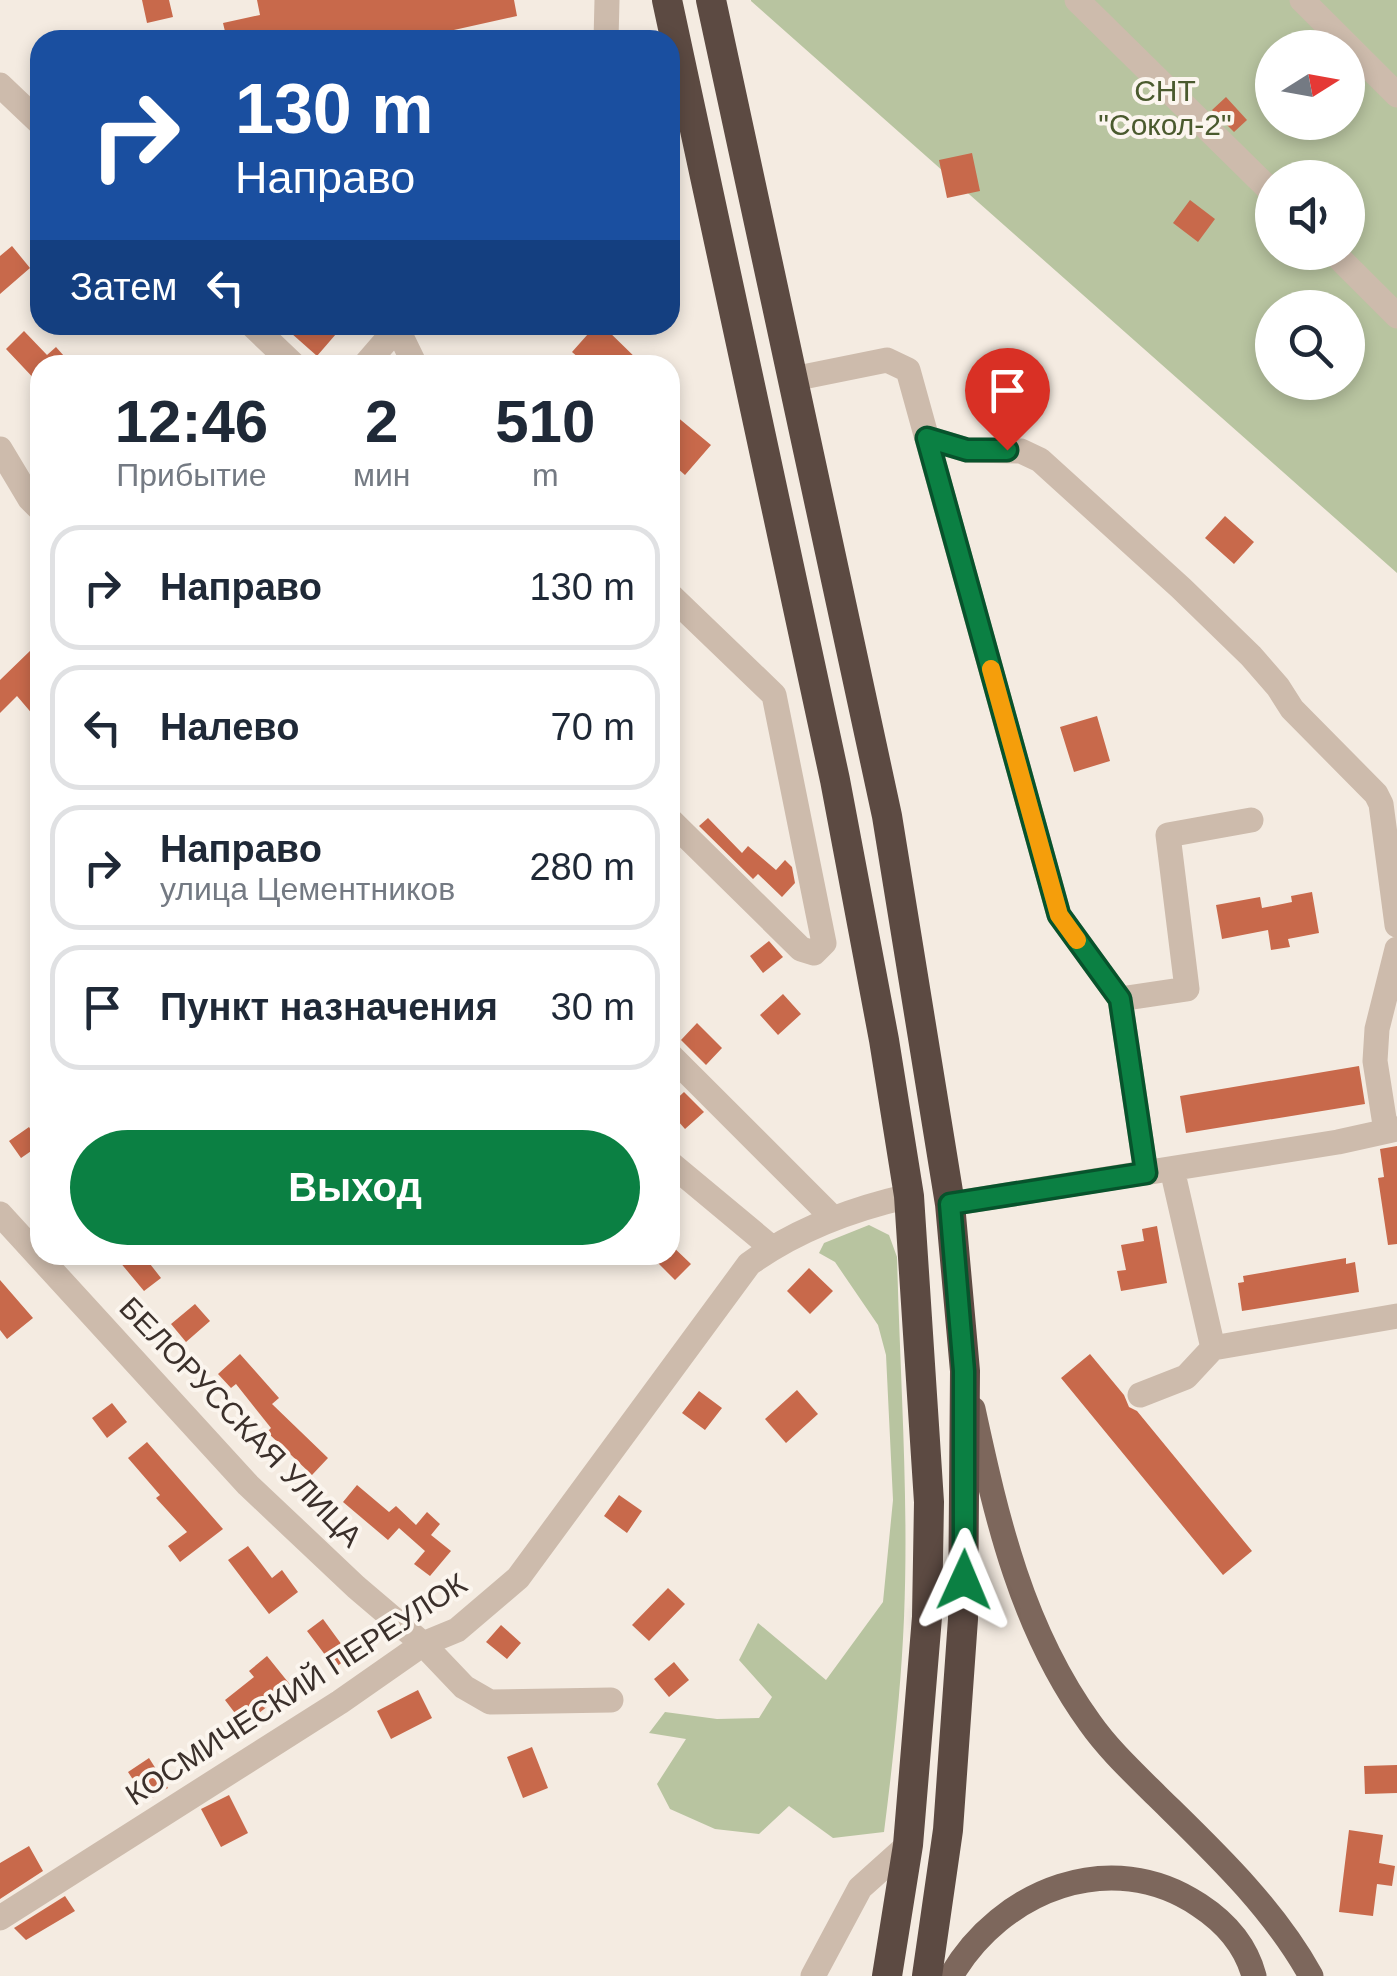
<!DOCTYPE html>
<html lang="ru">
<meta charset="utf-8">
<style>
body{margin:0;font-family:Helvetica,sans-serif;background:#f2f2f3;color:#1f2937;height:100vh;display:flex;flex-direction:column;font-size:38px;white-space:nowrap}
*{box-sizing:border-box;margin:0}
p{font-size:32px;color:#747a83}
.icon{flex:none;width:55px;height:55px;fill:none;stroke:currentColor;stroke-width:2;stroke-linecap:round;stroke-linejoin:round}
.map{position:relative;flex:1;overflow:hidden}
.details{position:absolute;left:30px;top:355px;width:650px;height:910px;display:flex;flex-direction:column;background:#fff;border-radius:30px;box-shadow:0 5px 15px #0003}
.details>*{flex:none}
.hud{position:absolute;left:30px;top:30px;width:650px;height:305px;border-radius:30px;box-shadow:0 5px 15px #0003;background:#1a4fa0;color:#fff;overflow:hidden}
.needle{width:65px;rotate:79deg}
.buttons{position:absolute;left:1255px;top:30px;display:grid;gap:20px}
.buttons a{display:grid;place-items:center;width:110px;height:110px;border-radius:50%;background:#fff;box-shadow:0 5px 15px #0003;font-size:50px}
.pin{position:absolute;display:grid;place-items:center;width:85px;height:85px;color:#fff;margin:-102px -42px;border-radius:50% 50% 50% 0;rotate:-45deg;box-shadow:0 0 10px #0007}
.pin .icon{rotate:45deg}
.me{position:absolute;width:110px;margin:-55px;rotate:1deg;stroke-linejoin:round;filter:drop-shadow(0 0 8px #0008)}
.turn{display:flex;align-items:center;gap:35px;height:210px;padding:0 40px;font-size:45px}
.turn .icon{width:130px;height:130px;stroke-width:2.5}
.turn b{display:block;font-size:70px;line-height:85px}
.then{display:flex;align-items:center;height:95px;padding:0 40px;background:#0003;gap:20px;font-size:38px}
.eta{display:flex;justify-content:space-evenly;align-items:center;height:170px;text-align:center}
.eta b{font-size:60px;font-weight:600;line-height:70px}
.action{display:flex;gap:20px;margin-top:auto;padding:20px 40px}
.action a{flex:1;height:115px;border-radius:60px;background:#0b8043;color:#fff;font-size:40px;font-weight:600;line-height:115px;text-align:center}
ul{padding:0;list-style:none}
li{display:flex;align-items:center;gap:30px;height:125px;margin:0 20px 15px;padding:0 20px;border:5px solid #e0e1e3;border-radius:30px}
li div{flex:1}
li b{display:block;font-size:38px}
li em{font-style:normal}
.map>svg:first-child{display:block}
.green{fill:#b8c4a0;fill-rule:evenodd}
.building{fill:#c8694b}
.lines{fill:none;stroke-linecap:round;stroke-linejoin:round}
.minor{stroke:#cdbbac;stroke-width:25}
.major{stroke:#7d675c;stroke-width:25}
.highway{stroke:#5c4a42;stroke-width:30}
.route-casing{stroke:#07532c;stroke-width:25}
.route{stroke:#0b8043;stroke-width:18}
.slow{stroke:#f59e0b;stroke-width:18}
.labels{text-anchor:middle;dominant-baseline:central;stroke-width:8;stroke-linejoin:round;paint-order:stroke}
.park-label{font-size:30px;fill:#4a5a2e;stroke:#fbf5ee}
.street-label{font-size:30px;fill:#3b302b;stroke:#fbf5ee}
</style>
<div class="map">
<svg width="1397" height="1976" viewBox="0 0 1397 1976">
<rect width="100%" height="100%" fill="#f4ebe1"/>
<path class="green" d="M751,0H1397V573L751,1ZM1272,48H1348V122H1272ZM1272,178H1348V252H1272ZM1272,308H1348V382H1272Z
M869,1225L889,1235L897,1257C900,1377 909,1498 904,1618C901,1689 893,1761 884,1832L833,1838L789,1806L759,1834L715,1829L670,1809L657,1784L686,1739L649,1733L665,1712L717,1719L759,1718L772,1697L739,1660L758,1623L826,1680L883,1602L893,1500L886,1355L878,1325L835,1262L819,1253L824,1243Z"/>
<path class="building" d="M142,0H169L173,17L147,23Z
M257,0H514L517,16L409,40H227L223,23L260,15Z
M1226,97L1247,120L1234,132L1212,110Z
M972,153L980,191L947,198L939,160Z
M1190,200L1215,219L1198,242L1173,223Z
M12,246L30,268L0,294V256Z
M298,325H326L336,334L317,356L291,333Z
M596,325H602L643,365H587L572,352Z
M24,331L47,355L56,347L72,365H40V385L6,349Z
M670,411L711,445L685,475L670,462Z
M1225,516L1254,542L1234,564L1205,538Z
M32,649L40,657V723L17,696L0,713V680Z
M1097,716L1110,761L1074,772L1060,727Z
M708,818L742,853L748,846L776,870L785,860L792,867L795,883L782,897L758,874L753,879L699,826Z
M1312,892L1319,933L1288,939L1290,947L1271,950L1268,930L1222,939L1216,905L1260,897L1262,908L1292,902L1291,896Z
M769,941L783,957L763,973L750,956Z
M783,994L801,1014L778,1035L760,1015Z
M697,1023L722,1048L706,1065L681,1040Z
M1359,1066L1365,1104L1186,1133L1180,1096Z
M684,1092L704,1112L685,1129L670,1112V1105Z
M29,1127L40,1145L21,1158L9,1141Z
M1397,1146V1244L1388,1245L1378,1178L1384,1177L1380,1149Z
M1157,1226L1167,1283L1121,1291L1117,1271L1126,1270L1121,1245L1144,1241L1142,1229Z
M670,1244L691,1264L675,1280L650,1255H670Z
M114,1255H143L161,1278L144,1291Z
M1346,1258V1264L1355,1262L1359,1292L1242,1311L1238,1283L1244,1282L1243,1276Z
M809,1268L833,1291L810,1314L787,1291Z
M0,1280L33,1318L7,1339L0,1330Z
M195,1304L210,1321L186,1342L171,1324Z
M240,1354L279,1398L272,1404L328,1458L312,1475L267,1432L271,1428L236,1384L231,1388L218,1374Z
M1090,1354L1124,1395L1129,1407L1137,1411L1252,1551L1223,1575L1061,1378Z
M797,1390L818,1414L786,1443L765,1419Z
M699,1391L722,1408L705,1430L682,1413Z
M112,1403L127,1422L107,1438L92,1418Z
M147,1442L223,1529L180,1562L168,1546L187,1532L156,1498L160,1495L128,1458Z
M357,1485L389,1512L396,1506L416,1525L427,1512L440,1524L431,1535L451,1551L430,1576L414,1564L425,1551L399,1528L388,1540L343,1502Z
M619,1495L642,1511L627,1533L604,1516Z
M248,1546L272,1578L282,1570L298,1592L269,1614L228,1560Z
M668,1588L685,1604L649,1641L632,1625Z
M323,1619L350,1656L335,1668L307,1631Z
M501,1625L521,1643L507,1659L486,1642Z
M267,1656L292,1687L244,1725L225,1700L254,1677L249,1671Z
M674,1662L689,1680L669,1697L654,1679Z
M418,1690L432,1718L391,1739L377,1711Z
M532,1747L548,1788L523,1798L507,1757Z
M149,1758L168,1788L147,1801L128,1772Z
M1397,1765V1793L1365,1794L1364,1766Z
M229,1795L248,1833L221,1847L201,1809Z
M1349,1830L1383,1835L1379,1863L1395,1866L1392,1886L1377,1884L1373,1916L1339,1912Z
M29,1846L43,1871L0,1899V1863Z
M65,1896L75,1911L26,1940L14,1928Z"/>
<g class="lines">
<path class="minor" d="M1077,0L1272,192
M1302,0L1397,95
M606,40L607,0
M0,85L40,123
M1333,252L1397,316
M252,325L294,365
M399,325L397,328L415,365
M365,365L397,328
M793,379L887,360L908,370L1059,915L1120,999
M927,438L967,450L1021,451L1040,460L1181,588L1251,656L1278,687L1292,709L1376,794L1381,804L1397,925
M0,449L30,499L40,509
M670,595L774,695L824,943L814,953L801,949L670,820
M670,1055L833,1218
M1386,1131L1375,1061L1377,1029L1397,949
M670,1163L772,1248
M1146,1173L1120,999L1187,989L1168,835L1251,820
M950,1204L1338,1142L1397,1129
M0,1214L248,1485L356,1587L423,1644L464,1687L490,1702L611,1700
M1213,1348L1397,1316
M1140,1395L1186,1377L1213,1348L1172,1169
M0,1918L340,1702L423,1644L457,1630L518,1578L749,1264C797,1229 852,1209 909,1196
M813,1976L860,1888L908,1845"/>
<path class="major" d="M973,1409C997,1520 1022,1629 1090,1723C1109,1750 1134,1773 1157,1796C1214,1852 1272,1906 1311,1976
M951,1976C1001,1890 1111,1846 1199,1905C1225,1922 1246,1946 1254,1976"/>
<path class="highway" d="M667,0L835,780L884,1040L909,1196L929,1502L927,1617L908,1845L887,1976
M711,0L887,816L950,1204L965,1371L963,1619L948,1830L927,1976"/>
</g>
<g class="lines">
<g class="route-casing">
<path id="route" d="M964,1580V1371L950,1204L1146,1173L1120,999L1059,915L927,438L967,450H1007"/>
</g>
<use href="#route" class="route"/>
<path class="slow" d="M991,669L1059,915L1077,940"/>
</g>
<g class="labels">
<g class="park-label">
<text x="1165" y="90">СНТ<tspan x="1165" dy="34">"Сокол-2"</tspan></text>
</g>
<g class="street-label">
<text transform="translate(241 1422) rotate(46)">БЕЛОРУССКАЯ УЛИЦА</text>
<text transform="translate(296 1689) rotate(-33)">КОСМИЧЕСКИЙ ПЕРЕУЛОК</text>
</g>
</g>
</svg>
<div class="buttons">
<a><svg class="needle" viewBox="-14 -14 28 28"><path d="M0-13l5 13h-10z" fill="#e53935"/><path d="M0 13l5-13h-10z" fill="#747a83"/></svg></a>
<a><svg class="icon" aria-label="sound" viewBox="0 0 24 24"><path d="M4 9h4l5-4v14l-5-4H4zM17 9q2 3 0 6"/></svg></a>
<a><svg class="icon" aria-label="search" viewBox="0 0 24 24"><circle cx="10" cy="10" r="6"/><path d="M15 15l6 6"/></svg></a>
</div>
<div class="pin" style="left:1007px;top:450px;background:#d93025"><svg class="icon" aria-label="arrive" viewBox="0 0 24 24"><path d="M6 21V4h12l-3 4 3 4H6"/></svg></div>
<svg class="me" style="left:964px;top:1580px" viewBox="-20 -20 40 40"><path d="M0-17L14 15 0 8-14 15z" fill="#0b8043" stroke="#fff" stroke-width="4"/></svg>
<div class="hud">
<div class="turn"><svg class="icon" aria-label="right" viewBox="0 0 24 24"><path d="M7 20v-9h11M14 6l5 5-5 5"/></svg><div><b>130 m</b>Направо</div></div>
<div class="then">Затем<svg class="icon" aria-label="left" viewBox="0 0 24 24"><path d="M17 20v-9H6M10 6l-5 5 5 5"/></svg></div>
</div>
<section class="details">
<div class="eta">
<div><b>12:46</b><p>Прибытие</p></div>
<div><b>2</b><p>мин</p></div>
<div><b>510</b><p>m</p></div>
</div>
<ul>
<li><svg class="icon" aria-label="right" viewBox="0 0 24 24"><path d="M7 20v-9h11M14 6l5 5-5 5"/></svg><div><b>Направо</b></div><em>130 m</em></li>
<li><svg class="icon" aria-label="left" viewBox="0 0 24 24"><path d="M17 20v-9H6M10 6l-5 5 5 5"/></svg><div><b>Налево</b></div><em>70 m</em></li>
<li><svg class="icon" aria-label="right" viewBox="0 0 24 24"><path d="M7 20v-9h11M14 6l5 5-5 5"/></svg><div><b>Направо</b><p>улица Цементников</p></div><em>280 m</em></li>
<li><svg class="icon" aria-label="arrive" viewBox="0 0 24 24"><path d="M6 21V4h12l-3 4 3 4H6"/></svg><div><b>Пункт назначения</b></div><em>30 m</em></li>
</ul>
<div class="action"><a>Выход</a></div>
</section>
</div>
